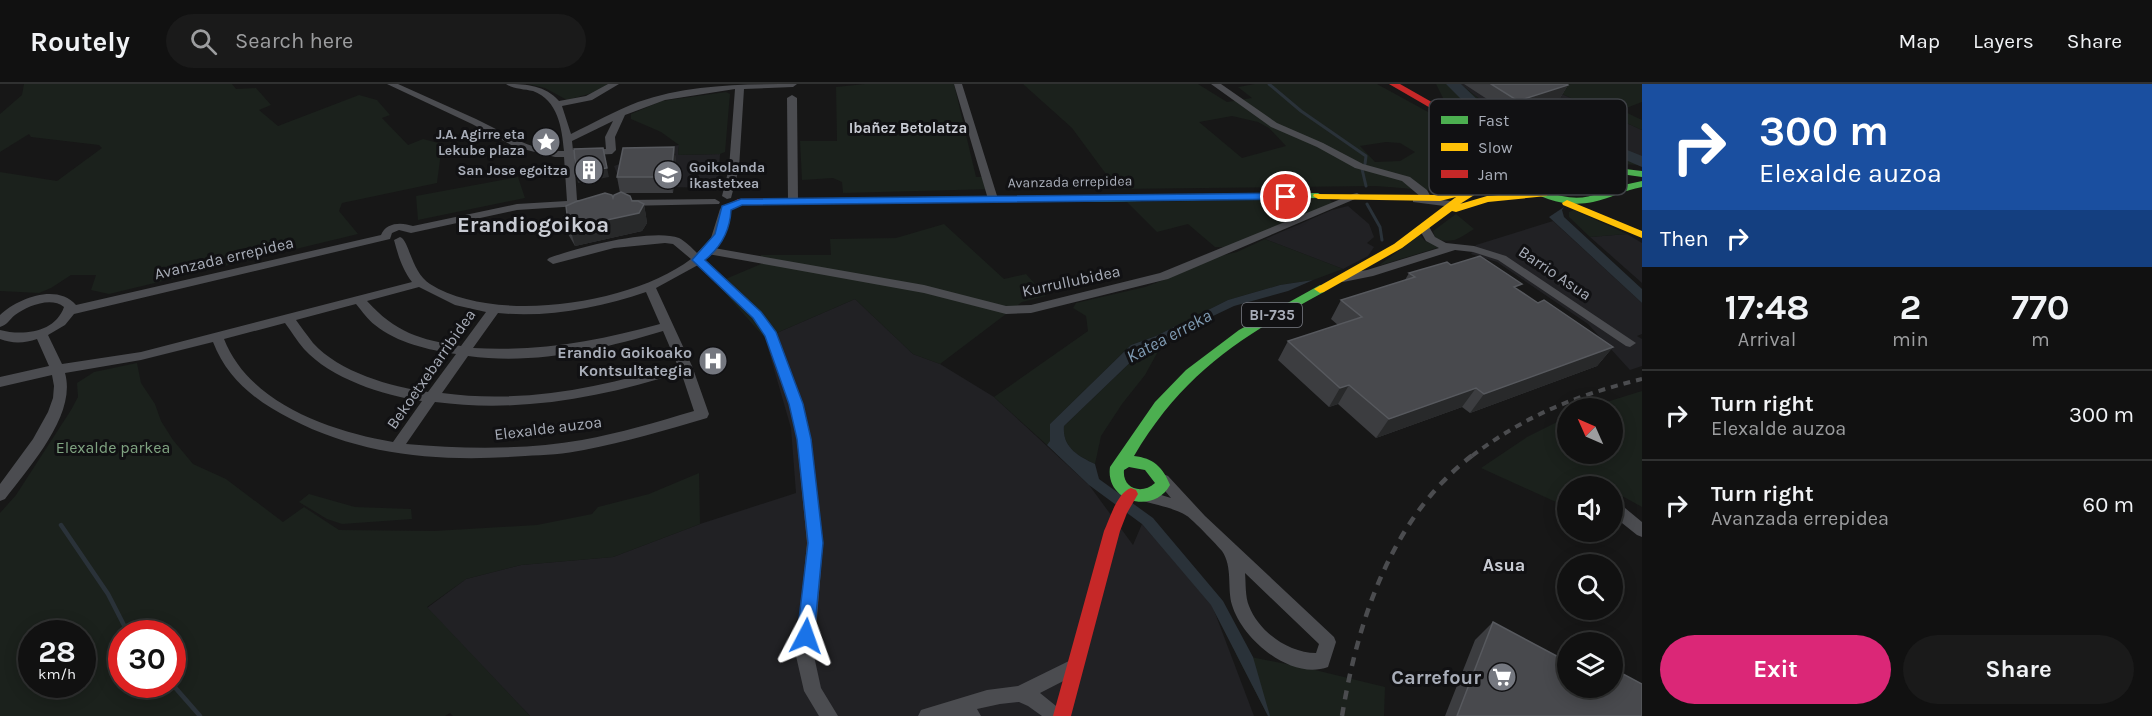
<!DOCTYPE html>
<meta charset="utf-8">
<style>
body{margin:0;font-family:Karla,sans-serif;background:#1a1a1a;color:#f1f3f6;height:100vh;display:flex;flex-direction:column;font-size:22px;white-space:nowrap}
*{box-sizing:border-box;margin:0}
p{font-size:20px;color:#9c9d9f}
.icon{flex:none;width:33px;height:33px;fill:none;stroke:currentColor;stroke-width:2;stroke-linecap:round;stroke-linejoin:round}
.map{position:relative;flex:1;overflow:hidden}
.side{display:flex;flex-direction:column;background:#111;width:510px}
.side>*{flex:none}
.guide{background:#1a4fa0;color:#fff;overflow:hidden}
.needle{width:39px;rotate:315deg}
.fabs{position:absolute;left:1557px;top:314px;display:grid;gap:12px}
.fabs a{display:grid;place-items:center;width:66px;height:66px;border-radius:50%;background:#111;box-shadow:0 3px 15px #0003,0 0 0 2px #303131;font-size:30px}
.speed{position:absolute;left:18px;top:536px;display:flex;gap:12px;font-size:30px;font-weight:700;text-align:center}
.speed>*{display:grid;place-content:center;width:78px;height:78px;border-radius:50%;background:#111;box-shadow:0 3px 15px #0003,0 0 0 2px #303131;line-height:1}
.speed small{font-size:15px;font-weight:400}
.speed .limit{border:9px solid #d22;background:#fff;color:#111}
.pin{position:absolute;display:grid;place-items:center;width:51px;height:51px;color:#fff;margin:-26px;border:3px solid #fff;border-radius:50%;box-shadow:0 2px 6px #0007}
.me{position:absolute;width:66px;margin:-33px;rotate:4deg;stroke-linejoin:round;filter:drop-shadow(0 0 4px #0008)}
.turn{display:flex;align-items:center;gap:21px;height:126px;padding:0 18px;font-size:27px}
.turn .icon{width:78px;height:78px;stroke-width:2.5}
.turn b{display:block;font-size:42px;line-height:51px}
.then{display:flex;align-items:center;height:57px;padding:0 18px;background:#0003;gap:12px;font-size:22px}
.eta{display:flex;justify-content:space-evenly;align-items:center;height:102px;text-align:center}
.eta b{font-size:36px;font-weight:700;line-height:42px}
.action{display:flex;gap:12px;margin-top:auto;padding:12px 18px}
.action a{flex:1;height:69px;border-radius:36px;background:#db2777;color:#fff;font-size:24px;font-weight:700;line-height:69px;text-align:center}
.action a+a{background:#1a1a1a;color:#f1f3f6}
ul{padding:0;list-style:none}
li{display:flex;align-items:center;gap:18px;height:90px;padding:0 18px;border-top:2px solid #303131}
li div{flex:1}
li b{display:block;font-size:22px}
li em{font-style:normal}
header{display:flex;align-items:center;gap:36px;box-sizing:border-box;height:84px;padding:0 30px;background:#111;border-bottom:2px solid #303131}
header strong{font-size:28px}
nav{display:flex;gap:33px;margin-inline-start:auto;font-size:21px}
.search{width:420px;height:54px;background:#1a1a1a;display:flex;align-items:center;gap:15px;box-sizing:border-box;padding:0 21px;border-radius:33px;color:#9c9d9f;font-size:22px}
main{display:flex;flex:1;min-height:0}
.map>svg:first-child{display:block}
.built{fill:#212124}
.green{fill:#1b211c;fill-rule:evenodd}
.water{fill:#2a3239}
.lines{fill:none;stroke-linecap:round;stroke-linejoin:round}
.stream-far1{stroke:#2a3239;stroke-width:3}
.stream{stroke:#2a3239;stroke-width:4.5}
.river{fill:#2a3239;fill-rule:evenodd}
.street{fill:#4b4c50;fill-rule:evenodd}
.fast{fill:#4caf50;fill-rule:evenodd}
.slow{fill:#ffc107;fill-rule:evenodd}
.jam{fill:#c62828;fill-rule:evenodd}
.rail-far1{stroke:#4b4c4f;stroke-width:4;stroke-dasharray:7 6;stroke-linecap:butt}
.rail{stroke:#4b4c4f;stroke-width:4.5;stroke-dasharray:9 8;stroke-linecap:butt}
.wall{fill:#3c3d40}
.shaded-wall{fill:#28292a}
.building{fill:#48494d;stroke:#57595e;stroke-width:1.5}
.route{fill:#1a73e8;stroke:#114b97;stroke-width:1.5}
.labels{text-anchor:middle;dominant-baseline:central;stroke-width:6;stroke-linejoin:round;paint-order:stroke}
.far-poi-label{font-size:14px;font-weight:bold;fill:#a8adb8;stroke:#111113;text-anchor:end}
.far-street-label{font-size:14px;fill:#a8adb8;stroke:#111113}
.far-neighbourhood-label{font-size:15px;font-weight:bold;fill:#c9ccd4;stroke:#111113}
.shield{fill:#111113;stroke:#7b7e86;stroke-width:1.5}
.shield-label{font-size:15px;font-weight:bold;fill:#a8adb8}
.street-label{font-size:16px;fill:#a8adb8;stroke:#111113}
.poi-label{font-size:16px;font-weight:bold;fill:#a8adb8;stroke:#111113;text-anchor:end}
.park-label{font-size:16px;fill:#7fa381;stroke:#111113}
.water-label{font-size:18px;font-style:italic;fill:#7f9bb3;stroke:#111113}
.neighbourhood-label{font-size:18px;font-weight:bold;fill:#c9ccd4;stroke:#111113}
.near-poi-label{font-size:20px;font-weight:bold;fill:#a8adb8;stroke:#111113;text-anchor:end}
.district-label{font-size:22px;font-weight:bold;fill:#c9ccd4;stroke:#111113}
.key{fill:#111113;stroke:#3e4045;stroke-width:1.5}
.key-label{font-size:16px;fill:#a8adb8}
</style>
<header>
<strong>Routely</strong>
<div class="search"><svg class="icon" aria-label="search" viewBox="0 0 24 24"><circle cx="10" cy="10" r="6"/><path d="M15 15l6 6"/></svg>Search here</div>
<nav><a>Map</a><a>Layers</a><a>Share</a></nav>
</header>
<main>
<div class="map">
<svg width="1642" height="632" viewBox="0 0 1642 632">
<rect width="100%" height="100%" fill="#171717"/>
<path class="built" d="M1460,0H1540L1642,46V75L1607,60L1504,29L1490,23Z
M679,61L678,71L720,70L718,102L714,104L622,102L614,82L665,64Z
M1348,122L1369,140L1374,153L1367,159L1374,163L1368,172L1343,185L1265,155L1332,126Z
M1553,137L1642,219V250L1637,252L1642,255V282L1630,286L1588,240L1497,178L1471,170L1476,161Z
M1627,150L1642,159V199L1590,153Z
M855,215L913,270L940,280L994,313L1089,401L1133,461L1142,440L1212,521L1254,632H530L427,524L466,495L521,481L613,473L700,440L796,409L791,344L765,254Z"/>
<path class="green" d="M24,0H232L236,5L256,4L271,21L259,26L278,42L359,11L377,16L390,31L382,34L408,61L423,55L442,60L437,99L342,119L339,127L358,150L109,210L91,206L96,191H71L51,204L39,209L0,207V88L57,97L102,64L99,61L31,53L29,50L0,68V30L22,11Z
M528,0H608L596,8L567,16L545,4Z
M865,0H954L976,93H990L993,105L843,109L842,98L833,94L802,96L800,57H837L836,3Z
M1023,0H1198L1227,18L1252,14L1238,3L1255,0H1377L1461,46L1454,49L1455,51L1487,77C1475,86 1462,99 1448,105C1440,109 1387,102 1373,102L1117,105L1072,44ZM1232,32L1258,38L1269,44L1286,62L1242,74L1199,38ZM1386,58L1400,59L1415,68L1400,77L1375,78L1360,62Z
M1436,0H1460L1490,23L1504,29L1607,60L1642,75V81L1619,80L1536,57L1445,18Z
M1540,0H1642V18L1621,26L1642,36V46Z
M726,8L730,10L725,68L720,70L678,71L679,61L661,48L631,35V30L662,17Z
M518,93L525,114L418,136L416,112Z
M1505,93L1523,106L1473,112Z
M1329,115L1333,119L1226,163H1215L1188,140L1157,148L1127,118Z
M1574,126L1627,150L1590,153L1569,133V128Z
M1456,130L1474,145C1460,154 1452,161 1435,154L1433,147Z
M944,140L1004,195L1026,190L1046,212L1022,218L940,280L913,270L855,215L765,254L716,199L761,180V171H831L830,155L896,154Z
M1420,151L1425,157L1440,163L1378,182Z
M1265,155L1343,185L1313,196L1280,201L1228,216L1156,252L1131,261L1050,340V358L1047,361L994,313L1088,247L1086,232L1073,224L1076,219L1145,203L1179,190L1208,175L1237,168Z
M1161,262L1145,291L1122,320L1101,352L1095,380C1078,372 1062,363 1064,342L1140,269Z
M137,279L141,299L155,320L161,337L173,356L193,380L226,395L283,438L304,423L339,446L434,447L537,441L592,430L598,423L649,410L699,389L700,440L613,473L521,481L466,495L427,523L530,632H453L450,629L445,632H0V429L16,411L71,326L78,313L77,299L94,288ZM32,549H82V600H32ZM122,549H172V600H122Z
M1642,307V423L1613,407L1612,402H1568L1567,423L1481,384L1527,353L1567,333L1568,369H1612V324H1587Z
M309,410L355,423L411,425L412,435L342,440L327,435L299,418Z
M1236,570L1311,585L1385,603L1384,632H1268Z"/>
<path class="water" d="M1564,123L1562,126L1564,133L1642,205V219L1549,133Z
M1313,196L1288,207L1234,222L1190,243L1161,262L1140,269L1064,342C1062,363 1078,372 1095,380L1099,395L1153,434L1223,517L1253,573L1270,632H1268L1211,521L1142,440L1089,401L1047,361L1050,357V340L1131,261L1156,252L1228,216L1280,201Z"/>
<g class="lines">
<path class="stream-far1" d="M1269,0L1301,27L1366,72L1365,80
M1362,85L1366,102
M1367,120L1380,143L1382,156"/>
<path class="stream" d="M61,441L108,510L128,549
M172,600L200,632"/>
<path class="river" d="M1446,0H1461L1484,22L1605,57L1642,72V83L1595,63L1474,28Z"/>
<path class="street" d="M387,0H398C424,12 450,23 476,35C504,48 531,68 564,67C562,44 558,16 533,7C524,5 513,5 506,0C525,0 545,1 559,17L586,12L608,0H619L592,16L562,22L571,50C593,39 615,27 638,18C689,0 744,0 797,0L793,3L744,5L739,84L731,114L727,115L722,112L729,84L735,5L665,16L625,31L615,53L616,66L612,70L574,72L577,116L594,117V121L517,126L411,149L399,146L392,149L390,155L74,230L65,241L48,251L62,280L141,268L412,198C402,185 398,171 394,156L400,153C409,155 411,188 430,200C495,241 632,220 691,175L673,160L665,159L614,164L553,180L547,176L549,174C576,164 652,144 679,154C685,157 692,164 697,169L711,154L720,125L725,122L730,125L722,155L714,164L924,201L1006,222L1031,221L1160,189L1353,110L1357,109L1362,112L1168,195L1031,229L1006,230L924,209L708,170L704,175L761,228L775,248L803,320L811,355L823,459L814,572L821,604L838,632H819L804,607L796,572L807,459L797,355L789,320L765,252L753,234L698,181L656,204L692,282L709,330L707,334C666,346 626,358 584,366C565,370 545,371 525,372C444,378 364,373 291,335C257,318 227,295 213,258L141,276L65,289C77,331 29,383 5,415L0,417V400L33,355L48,328L53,314L54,302L52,291L0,303V293L49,282L37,255C25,259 13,260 0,255V246C22,252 55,249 64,223C51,212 27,222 15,231C9,236 7,241 0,243V231C18,214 57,199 76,221L381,151C386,138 402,138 413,142L517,120L567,117L564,73H555L515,63L472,40ZM613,37L605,53L606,65L573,66L572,57ZM419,203L455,221L486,228L461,262C420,256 395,248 367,217ZM646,208L660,240C598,257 538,268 473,264L498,229C546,234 600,224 646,208ZM356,220C362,227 368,236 375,241C397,259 429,266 456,270L428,308C391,303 339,288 313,259C307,251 301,243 296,236ZM285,239C291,247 297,257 304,265C330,294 384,312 422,317L393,358C329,347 249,319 224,255ZM663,247L677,280C601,304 522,320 442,309L468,272C534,281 600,266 663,247ZM681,288L694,327C657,338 620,349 582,356C525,366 464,365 406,360L435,318C520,329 601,314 681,288Z
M954,0H962L998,115L997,117H989L988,115Z
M1211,0H1221L1277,39L1323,59L1363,80L1410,93L1427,106L1432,115L1460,118L1465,121L1460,124L1413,118V114L1421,113L1402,97L1355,84L1317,63L1271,43Z
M792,11L797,14L798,117L793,120L788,117L787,14Z
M715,115L720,118L719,120L624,122L619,119L624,116Z
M1424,140L1428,141L1435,153L1446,159L1474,162L1506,172L1636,259L1630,263L1626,262L1498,176L1473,168L1455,166L1373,192L1343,198L1337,194L1339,191L1367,186L1439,164L1426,157L1418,143Z
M1163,390L1168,392L1205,432L1334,553L1336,558L1328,583C1291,597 1242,555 1232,521C1227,504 1233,483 1222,467C1218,462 1192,435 1187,432C1175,424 1156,421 1143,417L1141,413L1143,409L1148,407L1171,414L1156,396L1158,392ZM1245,489L1319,560L1316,569C1289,569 1259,548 1249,522C1245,512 1246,500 1245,489Z
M1612,417L1619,419L1642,438V453L1637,451L1612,431Z
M1073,575L1079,577L1082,583L1079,589L1040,609L1061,626L1064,632H1042L1028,622L1019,618L1000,620L977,625L981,632H918L921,626L987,606L1018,602Z"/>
<path class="fast" d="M1534,68L1561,70L1583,80L1642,87V93L1593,86L1610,104L1642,97V103C1624,106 1609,115 1593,118C1560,125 1521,110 1505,80L1518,71ZM1534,74C1560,74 1582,84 1600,103L1599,109C1572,122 1530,107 1516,81Z
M1318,109L1323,112L1322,114L1084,118L1079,115L1084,112Z
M1320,201L1326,205L1324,208C1241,253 1184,288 1134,372C1153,374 1163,383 1170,401C1154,431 1105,418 1110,383L1155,318L1186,286L1239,246ZM1129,383L1145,386L1155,399C1142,411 1122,405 1124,386Z"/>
<path class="slow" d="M1510,81L1514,82V86L1460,120L1487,112L1543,107L1548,110L1547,112L1488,118L1456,128L1452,127L1402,164L1324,208L1320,209L1314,205L1394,160L1456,113L1440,117L1318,115L1313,112L1314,110L1440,111L1468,104Z
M1567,116L1642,147V154L1563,121L1562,119Z"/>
<path class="jam" d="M1389,0H1400L1502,58L1517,77L1516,79H1508L1496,62Z
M1084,112L1088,113V117L738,121L733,118L738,115Z
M1131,404L1136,406L1138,410L1127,429L1120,447L1071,632H1053L1104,447C1110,434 1117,409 1131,404Z"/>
<path class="rail-far1" d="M1472,372C1526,331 1577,311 1642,295"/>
<path class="rail" d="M1342,632C1358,535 1392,432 1474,370"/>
</g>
<path class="wall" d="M1464,0H1567L1568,1L1560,14L1510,30Z
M674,63L676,78L673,109H622L632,117L644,120L647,139L642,147L575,162L568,150L564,132L613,114L620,109L617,93Z
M1451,181L1518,206L1538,219L1613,263L1597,282L1470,329L1462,323L1376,354L1338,320L1329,323L1278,276L1288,257L1338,241L1331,235L1341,216L1405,196L1409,189Z
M1493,538L1564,576L1568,573V603L1642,632H1445L1475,556Z"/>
<path class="shaded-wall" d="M1568,1L1560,14L1510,30L1518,17Z
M674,63L676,78L673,109L671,93Z
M607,84L609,93L578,99L576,89Z
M644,120L647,139L642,147L575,162L570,144Z
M1613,263L1597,282L1470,329L1484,310Z
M1349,301L1338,320L1329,323L1340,304Z
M1476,304L1462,323L1376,354L1389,335Z"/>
<path class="building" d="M1491,0H1567L1568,1L1518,17Z
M674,63L671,93H617L623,64Z
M603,64L607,84L576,89L574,65Z
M621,108L630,112L632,117H638L644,120L639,129L570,144L564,132L567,130L566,122L575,118L605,109L612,111L613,114L614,111Z
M1480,172L1522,200L1514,203L1538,219L1544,216L1613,263L1484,310L1476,304L1389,335L1349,301L1340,304L1288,257L1362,233L1341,216L1415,193L1409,189L1447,178L1451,181Z
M1493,538L1568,578V603H1612V584L1642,600V632H1457Z"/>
<path class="route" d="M1286,109L1290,110V115L742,121L731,126C730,147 721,163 705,176L761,228L776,248L803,320L811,355L823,459L814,552L812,557L806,559L800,557L797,552L808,459L797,355L789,320L765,252L753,234L692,176L715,150L722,122L741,115Z"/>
<defs>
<g id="sight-disc" transform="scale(1.5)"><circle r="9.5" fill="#757880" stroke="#111113"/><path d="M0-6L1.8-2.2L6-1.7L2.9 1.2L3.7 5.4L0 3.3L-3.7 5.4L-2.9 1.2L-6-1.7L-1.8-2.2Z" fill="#fff"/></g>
<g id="building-disc" transform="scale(1.5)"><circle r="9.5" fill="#757880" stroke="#111113"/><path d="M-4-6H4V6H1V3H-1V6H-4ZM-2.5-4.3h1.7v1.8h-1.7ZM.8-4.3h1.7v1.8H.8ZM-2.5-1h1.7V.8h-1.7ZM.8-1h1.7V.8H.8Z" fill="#fff"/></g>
<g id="school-disc" transform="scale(1.5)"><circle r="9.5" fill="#757880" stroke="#111113"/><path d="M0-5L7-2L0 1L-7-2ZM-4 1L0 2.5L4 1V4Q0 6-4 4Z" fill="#fff"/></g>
<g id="hospital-disc" transform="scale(1.5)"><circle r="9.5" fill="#757880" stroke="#111113"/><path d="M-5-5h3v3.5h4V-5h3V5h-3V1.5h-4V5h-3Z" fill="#fff"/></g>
<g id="supermarket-disc" transform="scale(1.5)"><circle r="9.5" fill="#757880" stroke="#111113"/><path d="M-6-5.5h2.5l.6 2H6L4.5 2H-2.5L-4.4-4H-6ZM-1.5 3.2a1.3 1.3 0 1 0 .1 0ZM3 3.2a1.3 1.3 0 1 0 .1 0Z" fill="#fff"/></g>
</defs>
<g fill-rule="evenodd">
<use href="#sight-disc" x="546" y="58"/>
<use href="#building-disc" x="589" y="86"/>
<use href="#school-disc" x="668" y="91"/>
<use href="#hospital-disc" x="713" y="277"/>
<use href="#supermarket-disc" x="1502" y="593"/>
</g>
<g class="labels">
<g class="far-poi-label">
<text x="525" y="50">J.A. Agirre eta<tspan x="525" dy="16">Lekube plaza</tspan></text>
<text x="689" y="83" text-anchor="start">Goikolanda<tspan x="689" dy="16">ikastetxea</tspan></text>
<text x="568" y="86">San Jose egoitza</text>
</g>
<g class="far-street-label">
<text transform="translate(1070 98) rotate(-1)">Avanzada errepidea</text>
</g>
<g class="far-neighbourhood-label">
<text x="908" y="44">Ibañez Betolatza</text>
</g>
<rect class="shield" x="1242" y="219" width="60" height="24" rx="4.5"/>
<g class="shield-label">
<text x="1272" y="231">BI-735</text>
</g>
<g class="street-label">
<text transform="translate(224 174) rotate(-13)">Avanzada errepidea</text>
<text transform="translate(1555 189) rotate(34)">Barrio Asua</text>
<text transform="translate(1071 197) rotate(-12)">Kurrullubidea</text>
<text transform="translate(431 285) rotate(-55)">Bekoetxebarribidea</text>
<text transform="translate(548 344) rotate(-7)">Elexalde auzoa</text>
</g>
<g class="poi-label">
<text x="692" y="268">Erandio Goikoako<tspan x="692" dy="18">Kontsultategia</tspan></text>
</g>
<g class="park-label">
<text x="113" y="363">Elexalde parkea</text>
</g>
<g class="water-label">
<text transform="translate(1169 252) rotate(-28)">Katea erreka</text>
</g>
<g class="neighbourhood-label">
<text x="1504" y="481">Asua</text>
</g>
<g class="near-poi-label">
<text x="1481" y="593">Carrefour</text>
</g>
<g class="district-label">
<text x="533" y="141">Erandiogoikoa</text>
</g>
</g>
<rect x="1429" y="15" width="198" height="96" rx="9" class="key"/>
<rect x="1441" y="32" width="27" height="8" fill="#4caf50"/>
<rect x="1441" y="59" width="27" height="8" fill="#ffc107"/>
<rect x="1441" y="86" width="27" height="8" fill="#c62828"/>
<g class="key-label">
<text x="1478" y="42">Fast</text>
<text x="1478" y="69">Slow</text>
<text x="1478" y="96">Jam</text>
</g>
</svg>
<div class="fabs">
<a><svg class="needle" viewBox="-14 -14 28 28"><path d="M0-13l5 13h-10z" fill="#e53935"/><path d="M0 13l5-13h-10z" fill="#9c9d9f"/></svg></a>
<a><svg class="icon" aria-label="sound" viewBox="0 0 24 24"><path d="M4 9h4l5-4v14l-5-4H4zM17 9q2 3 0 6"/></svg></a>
<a><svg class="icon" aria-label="search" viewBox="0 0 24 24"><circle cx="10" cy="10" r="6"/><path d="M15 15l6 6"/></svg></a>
<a><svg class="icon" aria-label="layers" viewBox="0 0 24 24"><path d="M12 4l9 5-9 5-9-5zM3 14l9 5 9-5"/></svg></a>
</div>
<div class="speed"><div>28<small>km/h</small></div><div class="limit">30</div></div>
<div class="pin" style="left:1286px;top:113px;background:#d93025"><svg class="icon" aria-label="arrive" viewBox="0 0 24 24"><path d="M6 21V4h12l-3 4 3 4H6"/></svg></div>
<svg class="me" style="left:806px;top:552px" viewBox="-20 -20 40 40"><path d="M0-17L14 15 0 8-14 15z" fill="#1a73e8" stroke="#fff" stroke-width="4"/></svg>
</div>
<section class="side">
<div class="guide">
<div class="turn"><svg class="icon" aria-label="right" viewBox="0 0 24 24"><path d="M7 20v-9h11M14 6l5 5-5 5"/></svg><div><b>300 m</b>Elexalde auzoa</div></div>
<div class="then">Then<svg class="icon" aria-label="right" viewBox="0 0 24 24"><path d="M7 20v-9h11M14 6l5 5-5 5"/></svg></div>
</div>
<div class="eta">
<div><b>17:48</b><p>Arrival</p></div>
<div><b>2</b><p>min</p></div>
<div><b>770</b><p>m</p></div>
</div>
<ul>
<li><svg class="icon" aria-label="right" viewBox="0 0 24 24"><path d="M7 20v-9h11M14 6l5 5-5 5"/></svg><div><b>Turn right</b><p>Elexalde auzoa</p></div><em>300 m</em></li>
<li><svg class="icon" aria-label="right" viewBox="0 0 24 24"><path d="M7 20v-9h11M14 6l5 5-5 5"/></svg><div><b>Turn right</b><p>Avanzada errepidea</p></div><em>60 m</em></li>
</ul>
<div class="action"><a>Exit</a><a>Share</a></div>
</section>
</main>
